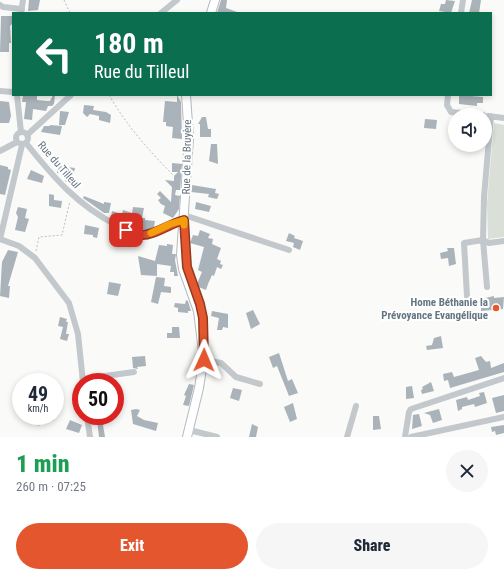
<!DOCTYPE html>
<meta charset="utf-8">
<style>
body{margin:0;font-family:"Roboto Condensed",sans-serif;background:#f6f6f7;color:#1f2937;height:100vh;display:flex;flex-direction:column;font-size:15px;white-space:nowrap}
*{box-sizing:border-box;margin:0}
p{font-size:13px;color:#747a83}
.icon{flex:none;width:22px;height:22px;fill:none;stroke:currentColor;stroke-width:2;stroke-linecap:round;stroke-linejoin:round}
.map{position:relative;height:437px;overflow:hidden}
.side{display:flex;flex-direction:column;background:#fff;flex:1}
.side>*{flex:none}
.hud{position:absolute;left:12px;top:12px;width:480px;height:84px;border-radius:0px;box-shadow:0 2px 6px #0003;background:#0b6e4f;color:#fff;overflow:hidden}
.buttons{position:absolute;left:448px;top:108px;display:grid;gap:8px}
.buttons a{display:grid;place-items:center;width:44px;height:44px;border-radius:50%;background:#fff;box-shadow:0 2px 6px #0003;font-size:20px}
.speed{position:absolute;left:12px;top:373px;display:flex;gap:8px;font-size:20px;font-weight:700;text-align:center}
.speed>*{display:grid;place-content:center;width:52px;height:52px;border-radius:50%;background:#fff;box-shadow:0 2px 6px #0003;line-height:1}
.speed small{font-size:10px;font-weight:400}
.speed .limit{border:6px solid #d22;background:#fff;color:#111}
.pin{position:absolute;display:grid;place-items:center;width:34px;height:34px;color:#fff;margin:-17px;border-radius:8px;box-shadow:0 2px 6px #0006}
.me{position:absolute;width:44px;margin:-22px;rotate:1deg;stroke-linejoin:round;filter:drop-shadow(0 0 3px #0008)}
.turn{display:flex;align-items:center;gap:14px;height:84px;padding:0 16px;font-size:18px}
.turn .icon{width:52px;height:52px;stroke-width:2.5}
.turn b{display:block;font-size:28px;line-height:34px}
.round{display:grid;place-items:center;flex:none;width:42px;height:42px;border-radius:21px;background:#f6f6f7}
.overview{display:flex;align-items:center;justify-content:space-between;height:68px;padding:0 16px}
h1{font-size:24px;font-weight:800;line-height:30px;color:#1e9e55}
.action{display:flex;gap:8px;margin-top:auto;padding:8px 16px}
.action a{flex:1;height:46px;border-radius:24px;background:#e4572e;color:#fff;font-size:16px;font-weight:800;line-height:46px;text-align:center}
.action a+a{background:#f6f6f7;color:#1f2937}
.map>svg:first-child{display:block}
.green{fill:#dadfd7}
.building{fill:#aab3b9}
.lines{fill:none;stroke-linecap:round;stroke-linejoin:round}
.major-casing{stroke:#b5babe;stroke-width:10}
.path{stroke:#bbbfc2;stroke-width:1;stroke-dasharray:2 2;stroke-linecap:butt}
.minor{stroke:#c3c8cc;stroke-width:6}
.major{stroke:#fff;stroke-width:8}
.route-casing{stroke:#94391e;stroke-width:10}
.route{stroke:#e4572e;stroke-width:7}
.slow{stroke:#f59e0b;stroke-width:7}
.poi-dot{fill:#e4572e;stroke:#fff;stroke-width:1.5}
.labels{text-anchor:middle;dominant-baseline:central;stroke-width:4;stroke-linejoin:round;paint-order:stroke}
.street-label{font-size:11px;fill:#657683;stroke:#fff}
.poi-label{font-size:11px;font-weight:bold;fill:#657683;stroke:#fff;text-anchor:end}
</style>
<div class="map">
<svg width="504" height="437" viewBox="0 0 504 437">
<rect width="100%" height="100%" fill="#fafaf8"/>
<path class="green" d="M494,123L504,125V237L488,239L487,203Z"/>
<path class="building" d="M29,0H40L38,10L28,11Z
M221,0H227L226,8L240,13H217Z
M446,0L455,1L451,13L439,11L441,4H445Z
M472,0H481L479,13H469Z
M1,16H13V23L10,26L11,43H9V52H0Z
M23,95L37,96V100L48,101H50L53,95H55L54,104L52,106H48L46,111L33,109L32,120L24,119L26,102H22Z
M177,95L181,102L182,139L172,138L173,127L166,126V122H163L165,101L177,102Z
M459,95L483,97V103H477V106L459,104Z
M0,101L9,102L11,116L9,123H0Z
M84,105L94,106L93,110L106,112L111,115L110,123L99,120V116L90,114L87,117L83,113Z
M60,111L69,112L65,125H59Z
M202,117H206L208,129H211V137H200V124H198Z
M425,119L437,120L436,129L424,128Z
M50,125L62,126L60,135L41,132L44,126H50Z
M211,144H217L218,164L209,161Z
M172,163L182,164L180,190H176L175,195L180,196L179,209L173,218L163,213L165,206L161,204L158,200L161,198L157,194L160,191L171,202L172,187L165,180L174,181V176L178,172H172Z
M0,165L8,167V169L11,170L5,195L0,194Z
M59,166L75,168L71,184L65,181L66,174L57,173Z
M31,170L44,176L42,183L27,179Z
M192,185L216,189L215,193L219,194L217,199L208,197L209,194L191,192Z
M49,194L54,195V200L62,201L61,208L49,206Z
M84,196L104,204V202L111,203L109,213H104L93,205L83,198Z
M196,202L211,206L209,212L195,209Z
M18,207L27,209L25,218L29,219L25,232L15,230L18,217L16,213Z
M133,207L144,208L142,218H145V220L155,221L154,227L148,230L131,228L125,224V222L111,217L112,211L122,214L123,210L132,213Z
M85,225L99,228L97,238L93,237V235L84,234Z
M200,230L210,234L208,238L213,239L212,244L221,248L217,259L221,261L220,264L223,265L221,269L217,267L214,276L212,275L208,284L206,290L196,286L202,272L198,270L204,247L190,243L193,235L198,236Z
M289,233L295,236L294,238L303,241L300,250L293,247L294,243L286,241Z
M167,244L173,245L172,254H176L175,260L178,276H174V272H170L171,266L157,264V276L141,275L138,256L155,261L159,245L167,246Z
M447,248H454L456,264L449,266L448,258L441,259L440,253L448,251Z
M8,250L18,252L8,286H10L9,298L0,296L2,262Z
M156,277L165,278L164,286L171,287V293L161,292L158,304L151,302Z
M109,282L121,284L118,296L107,294Z
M494,296V298L504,297L503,309L481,311V299Z
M186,300L188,301L191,311H188V313L178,312V308L174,307L175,303L185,304Z
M253,310L260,324L251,329L246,313Z
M212,311L228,314V328L223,327L222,330H217L219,318L211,316Z
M60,317L67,319L66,322H68L66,334H69L67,341L60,339L63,327L58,326Z
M172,327H179L180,338H167V333H172Z
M441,336L443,348L427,350L426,346L432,345L434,338Z
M279,353L288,381L292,379L298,393L289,396L277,366L273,368L269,357Z
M145,356L146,366L137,367L138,369L133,368L132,357Z
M481,356L486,362L490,361L491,368L504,363V372L450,388L448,380L444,381L443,374L452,372L454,377L479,370L475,358Z
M431,382L434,391L422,394L421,390L423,389L422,387Z
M189,384L194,385L189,406L183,405L186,396L184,395Z
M412,386L414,398L406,399V387Z
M233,388L242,390L239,401L230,398Z
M484,392L487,403L475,407L474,404L462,407V409L458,411L456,400L467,397L468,400L480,396L479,393Z
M504,395V411L496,413L492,398Z
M293,403L297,419L290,422L284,407Z
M136,409L140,410L137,416L144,420L158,423L156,431L133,424L131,410Z
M439,409L442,420L433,423L430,415L424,413Z
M419,414L422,426L412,429L413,415Z
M30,416H55L53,421L46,419L45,422L41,421L39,426L35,424L37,419Z
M373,416H379L381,429L373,430Z
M102,419L105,437H99L97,420Z
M70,420L82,425L79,433L66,429Z
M252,424L258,427L256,437H249Z
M504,425V433L496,435L495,431L492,432L491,427Z"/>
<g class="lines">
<g class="major-casing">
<path id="major" d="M211,13L215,0
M186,95L189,138L181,255L183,269L198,311L204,360
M187,437L199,388L204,356"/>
</g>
<path class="path" d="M64,0L70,13
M109,95C128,128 153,155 179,181
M36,251L39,237L62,235L70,201"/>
<path class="minor" d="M0,5L3,7L22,9
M21,13L23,0
M161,13L177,0
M461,13L463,0
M0,91L13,92
M17,95L21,132
M448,95L447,105L451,112L483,115
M488,116L504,118
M16 138a6 6 0 1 1 12 0a6 6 0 1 1-12 0Z
M27,135L71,95
M26,143C54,178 77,205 118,226C125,229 133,235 141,235C152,236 171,222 184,220
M0,151L17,142
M184,215L289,250
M0,239L19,246L35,258L69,303L78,334L83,382
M0,239L22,145
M487,287L483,240L489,243L504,241
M467,296L464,243L483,240L484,197L491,116
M204,360L221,363L236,377L260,384
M83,379L134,372
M87,416L90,437
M189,430L217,437
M347,437L356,406
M405,437L409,412L411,409L504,378
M411,437L504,417"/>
<use href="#major" class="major"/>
</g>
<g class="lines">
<g class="route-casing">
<path id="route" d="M126,230C130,232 136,235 141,235C153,236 171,223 184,220L187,267L200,304L203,318L204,360"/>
</g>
<use href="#route" class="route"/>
<path class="slow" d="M151,233L170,224L184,220V225"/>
</g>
<circle class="poi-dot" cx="496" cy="308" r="4"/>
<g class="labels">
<g class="street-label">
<text transform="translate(187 157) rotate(-89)">Rue de la Bruyère</text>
<text transform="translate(59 165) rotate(49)">Rue du Tilleul</text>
</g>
<g class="poi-label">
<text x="488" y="302">Home Béthanie la<tspan x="488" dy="13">Prévoyance Evangélique</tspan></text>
</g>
</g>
</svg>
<div class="buttons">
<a><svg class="icon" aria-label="sound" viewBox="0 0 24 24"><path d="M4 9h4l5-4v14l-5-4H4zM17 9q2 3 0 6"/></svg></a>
</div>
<div class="speed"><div>49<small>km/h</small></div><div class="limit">50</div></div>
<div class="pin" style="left:126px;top:230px;background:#d93025"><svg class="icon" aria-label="arrive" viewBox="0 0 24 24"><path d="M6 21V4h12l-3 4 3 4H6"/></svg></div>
<svg class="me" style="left:204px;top:360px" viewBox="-20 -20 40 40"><path d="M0-17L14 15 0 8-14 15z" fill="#e4572e" stroke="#fff" stroke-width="4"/></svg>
<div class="hud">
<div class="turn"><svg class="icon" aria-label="left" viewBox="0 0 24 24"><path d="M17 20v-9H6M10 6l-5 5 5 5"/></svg><div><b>180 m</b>Rue du Tilleul</div></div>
</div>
</div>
<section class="side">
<div class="overview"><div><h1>1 min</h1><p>260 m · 07:25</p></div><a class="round"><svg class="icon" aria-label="close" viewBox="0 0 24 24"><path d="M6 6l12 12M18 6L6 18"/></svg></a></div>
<div class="action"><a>Exit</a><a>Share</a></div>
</section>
